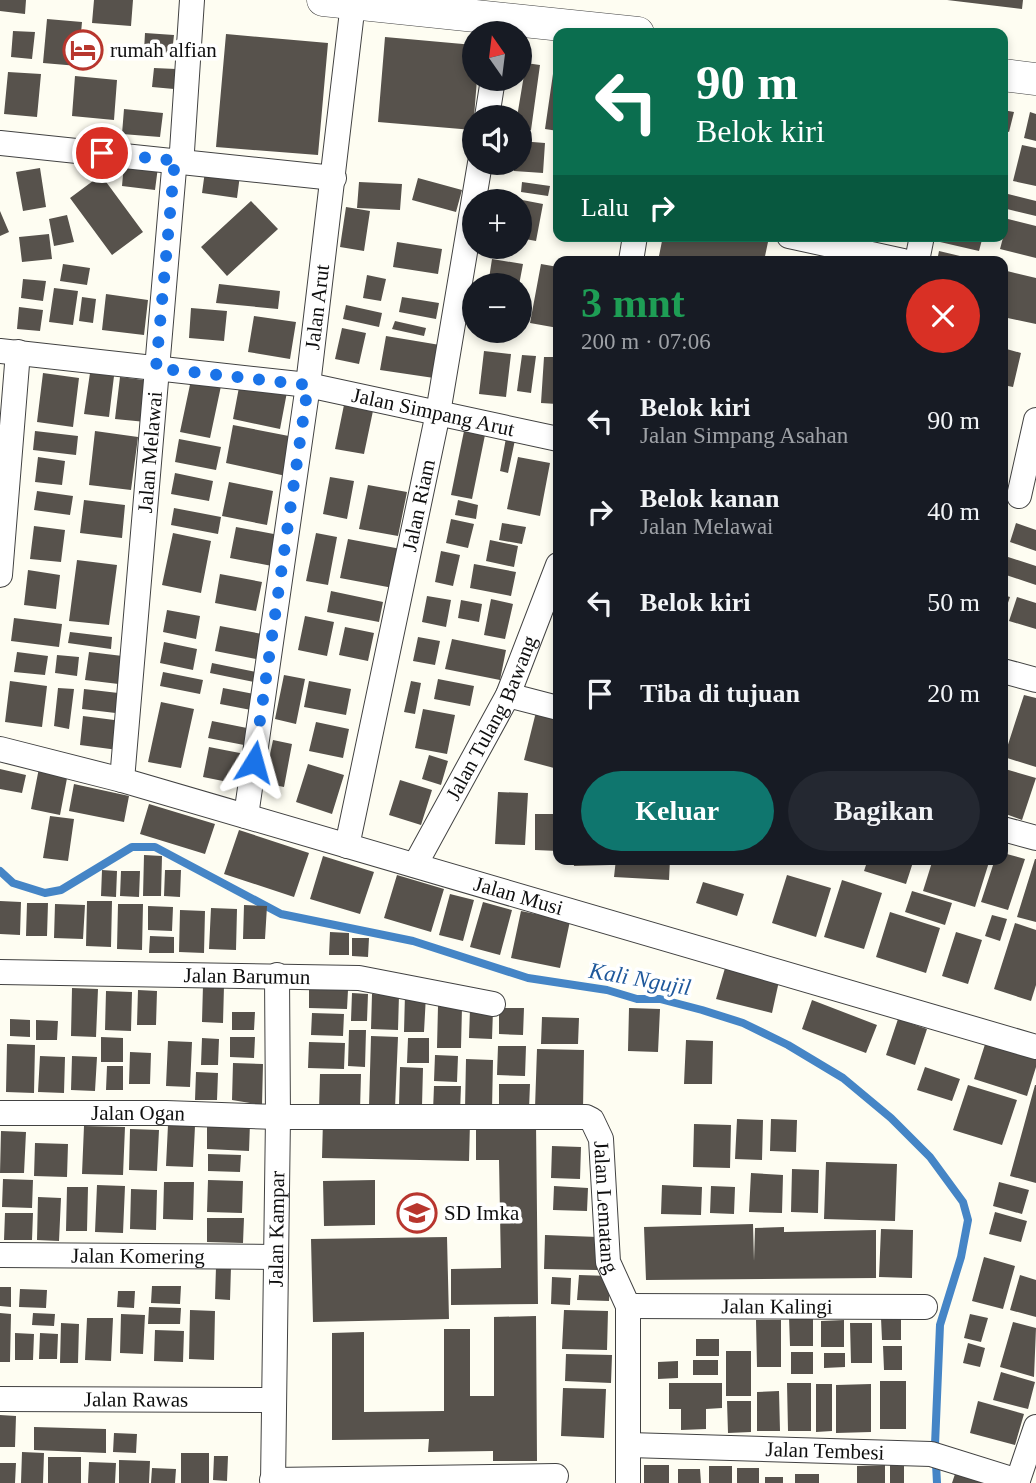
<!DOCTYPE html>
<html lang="id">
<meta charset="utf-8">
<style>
body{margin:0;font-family:"Times New Roman",serif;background:#242831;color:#f1f3f6;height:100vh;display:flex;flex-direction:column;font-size:26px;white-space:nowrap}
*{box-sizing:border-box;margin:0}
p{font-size:23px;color:#9ea1a6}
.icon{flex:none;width:38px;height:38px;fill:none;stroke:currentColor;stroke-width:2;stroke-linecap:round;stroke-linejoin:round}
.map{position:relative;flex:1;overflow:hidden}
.sheet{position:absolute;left:553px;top:256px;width:455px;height:609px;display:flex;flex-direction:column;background:#171b24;border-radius:14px;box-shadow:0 4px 10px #0003}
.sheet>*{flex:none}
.hud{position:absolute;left:553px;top:28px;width:455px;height:214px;border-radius:14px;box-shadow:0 4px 10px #0003;background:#0b6e4f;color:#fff;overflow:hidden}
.needle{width:46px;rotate:346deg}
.fabs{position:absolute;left:462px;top:21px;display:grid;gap:14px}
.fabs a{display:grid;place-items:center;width:70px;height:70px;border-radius:50%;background:#171b24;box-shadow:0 4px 10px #0003;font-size:35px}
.pin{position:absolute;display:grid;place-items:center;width:60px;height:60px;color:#fff;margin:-30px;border:4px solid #fff;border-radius:50%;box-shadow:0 2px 7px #0007}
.me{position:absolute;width:77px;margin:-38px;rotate:8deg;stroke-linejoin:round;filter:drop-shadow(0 0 5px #0008)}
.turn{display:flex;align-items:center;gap:24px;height:147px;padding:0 28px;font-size:32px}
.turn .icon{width:91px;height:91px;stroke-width:2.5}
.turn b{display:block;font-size:49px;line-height:60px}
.then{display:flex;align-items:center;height:66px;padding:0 28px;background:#0003;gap:14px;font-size:26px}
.round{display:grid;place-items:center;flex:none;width:74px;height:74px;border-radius:37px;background:#242831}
.overview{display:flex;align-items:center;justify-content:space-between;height:119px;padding:0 28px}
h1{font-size:42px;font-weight:600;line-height:52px;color:#1e9e55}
.cta{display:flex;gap:14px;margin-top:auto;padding:14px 28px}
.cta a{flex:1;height:80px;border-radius:42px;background:#0f766e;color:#fff;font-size:28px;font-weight:600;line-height:80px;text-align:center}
.cta a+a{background:#242831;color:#f1f3f6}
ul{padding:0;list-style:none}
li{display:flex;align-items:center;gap:21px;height:91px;padding:0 28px}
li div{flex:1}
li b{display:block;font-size:26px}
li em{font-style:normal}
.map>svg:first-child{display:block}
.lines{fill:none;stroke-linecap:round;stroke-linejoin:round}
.stream{stroke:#4585c6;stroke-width:8}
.building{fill:#57524c}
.minor-casing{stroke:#424242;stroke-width:26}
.tertiary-casing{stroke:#424242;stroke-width:33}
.minor{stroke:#fff;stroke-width:24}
.tertiary{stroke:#fff;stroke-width:32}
.route{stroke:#1a73e8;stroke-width:12;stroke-dasharray:0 21.6}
.labels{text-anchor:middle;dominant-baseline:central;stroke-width:7;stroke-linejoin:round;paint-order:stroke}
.poi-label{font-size:21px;fill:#0f0f0f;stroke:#fff;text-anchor:start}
.street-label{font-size:21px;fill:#0f0f0f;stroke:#fff}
.water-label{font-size:23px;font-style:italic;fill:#1f589b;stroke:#fff}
</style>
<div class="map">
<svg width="1036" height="1483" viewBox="0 0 1036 1483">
<rect width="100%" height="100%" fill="#fefdf2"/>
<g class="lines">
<path class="stream" d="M0,871L13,883L45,893L61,890L132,847H155L281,914L413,941L528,978L607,990L637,999H660L702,1010L743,1023L788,1045L843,1078L891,1118L930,1157L963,1202L968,1220L961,1257L940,1325L935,1445L937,1483"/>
</g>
<path class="building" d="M0,0H26L25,14L0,11Z
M94,0H133L131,26L92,23Z
M947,0H1023L1022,9Z
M47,19L82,22L78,66L43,63Z
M13,31L35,32L32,59L11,57Z
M145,33L174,35L172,53L144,51Z
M226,34L328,43L318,155L216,147Z
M385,37L474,45V79H477L473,130L378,122Z
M526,63L540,65L531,130L520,129L517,117Z
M554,67L558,68V131L545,129Z
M154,68L176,69L174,89L152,87Z
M8,72L41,74L37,117L4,114Z
M75,76L117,80L114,120L72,116Z
M124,109L163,113L160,137L122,134Z
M1003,110L1014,112L1009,132L1003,130Z
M1030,112L1036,114V141L1024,138Z
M520,141L545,143L543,173L514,171V163H520Z
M1022,145L1036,148V186L1013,181Z
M124,163L158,167L155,190L122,186Z
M40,168L46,207L23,211L16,172Z
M205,171L240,175L237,198L202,193Z
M101,175L143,232L112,255L70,198Z
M418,178L462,190L456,212L412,200Z
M359,182L402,184L400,210L357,208Z
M522,182L550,186L548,196L521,192Z
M1004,193L1036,201V216L1003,208Z
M502,196L543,204L536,241L520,238V201H501Z
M251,201L278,229L227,276L201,247Z
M346,207L370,211L364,251L340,247Z
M0,211L9,232L0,236Z
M67,215L74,242L54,246L49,219Z
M1008,219L1036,226V258L1000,249Z
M49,234L52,259L22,262L19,237Z
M663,236H744L768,242L764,261H658Z
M942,236H983L979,251L940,242Z
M397,242L442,249L438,274L393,267Z
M939,251L960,256L959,261H937Z
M492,259L523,264L519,285H488Z
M63,264L90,268L87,285L60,281Z
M541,264L558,267V328L530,323Z
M1003,270L1036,278V324L1003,317Z
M367,275L386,279L381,301L363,298Z
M23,279L46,281L43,301L21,298Z
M219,284L280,291L278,309L216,303Z
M54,288L78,291L73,325L49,322Z
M106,294L148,300L144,335L102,330Z
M82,297L96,299L93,323L79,321Z
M402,297L439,303L436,319L399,312Z
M346,305L382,313L379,327L343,319Z
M19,307L43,310L40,331L17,329Z
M191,308L227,311L224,341L189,338Z
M254,316L296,322L290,359L248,352Z
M395,321L426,328L424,336L392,329Z
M342,328L366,333L359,364L335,359Z
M386,336L440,345L434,378L380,370Z
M1003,348L1021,353L1013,387L1003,385Z
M484,351L511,354L506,397L479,394Z
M522,355L536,356L531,393L517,391Z
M544,357H558L557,404L541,403Z
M43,373L79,378L73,427L37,422Z
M90,373L114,376L109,417L84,414Z
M120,377L152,381L146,422L115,419Z
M191,380L221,386L210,438L180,432Z
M240,382L287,392L280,429L233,419Z
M345,400L374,406L364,454L335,449Z
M233,425L294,437L286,476L226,463Z
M35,431L78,436L76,455L33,450Z
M95,431L138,437L131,490L89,485Z
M464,431L485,435L472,499L451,495Z
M506,438L515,440L508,473L500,471Z
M179,439L221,447L216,470L175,462Z
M38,457L65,461L62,485L35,482Z
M518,457L550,463L540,516L507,509Z
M175,473L213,481L209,501L171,494Z
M330,477L354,481L347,519L323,514Z
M229,482L273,491L267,525L222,516Z
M368,485L407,492L398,536L359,529Z
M37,491L73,496L70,515L34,510Z
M84,500L125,505L122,538L80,533Z
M458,500L478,505L476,519L455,515Z
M174,508L221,517L218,534L171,525Z
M451,519L474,524L468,548L446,543Z
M502,523L526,527L522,544L499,540Z
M1016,523L1036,530V551L1010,542Z
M34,526L65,530L61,562L30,559Z
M236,527L279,535L272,566L230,558Z
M173,533L211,541L201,593L162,585Z
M316,533L337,537L328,585L306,581Z
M348,539L401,549L393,588L340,578Z
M490,540L518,546L514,567L486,561Z
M441,551L460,555L453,586L435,582Z
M1008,557L1036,566V585L1003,574Z
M77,560L117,565L109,625L69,621Z
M474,564L516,572L511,596L470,588Z
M28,570L60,575L56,609L24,605Z
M220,574L262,582L256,611L215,603Z
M331,591L383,602L379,622L327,612Z
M1003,595L1010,597L1003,617Z
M427,596L451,600L446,627L422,622Z
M1017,597L1036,603V629L1009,621Z
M491,599L513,604L505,639L484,635Z
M461,600L482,604L479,622L458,618Z
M167,610L200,616L196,639L163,632Z
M305,616L334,622L327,656L298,650Z
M14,618L62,624L59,647L11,641Z
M220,626L262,634L256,659L215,651Z
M345,627L374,633L368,661L339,655Z
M70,632L112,637L111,649L68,643Z
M418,637L440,641L435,665L413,661Z
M452,639L506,650L500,680L445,669Z
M164,642L197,649L193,670L160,663Z
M17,652L48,656L45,675L14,672Z
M89,652L131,657L127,685L85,680Z
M57,655L79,657L77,676L55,673Z
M212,663L256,672L254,682L210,673Z
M163,672L203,680L200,694L160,686Z
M284,675L305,679L296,724L275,719Z
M438,679L474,686L470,706L434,699Z
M10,681L47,686L42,727L5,722Z
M309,681L351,689L346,715L304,707Z
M411,681L421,683L415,714L404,712Z
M58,688L74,689L69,729L54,726Z
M223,688L254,694L251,710L220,704Z
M84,689L127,694L124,714L82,709Z
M1024,695L1036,698V767L1004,757Z
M161,702L194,709L181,768L148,762Z
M423,709L455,715L447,754L415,748Z
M536,712L558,718V750L554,768L524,760Z
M83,716L122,721L118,750L80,745Z
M212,721L247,728L244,745L208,738Z
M316,722L349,729L343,758L309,751Z
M273,740L292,744L284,787L264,783Z
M209,747L245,754L238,784L203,777Z
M429,755L448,761L441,785L422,779Z
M308,764L344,775L332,814L296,802Z
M39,768L68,773L60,815L31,809Z
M0,769L26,775L22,793L0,789Z
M1005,769L1036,778L1022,820L1003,813Z
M400,780L432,790L421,825L389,815Z
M74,784L129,796L124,822L69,811Z
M498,792L528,793L525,845L495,844Z
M149,804L215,824L205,854L140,834Z
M535,814H558V851L535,850Z
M50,816L74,819L68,861L43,858Z
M239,830L309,853L294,897L224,874Z
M1003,853L1025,859L1008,910L981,902L995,859H1003Z
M144,855L162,856L161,896H143Z
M323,856L374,872L360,914L310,899Z
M573,859H610V865L574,866Z
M616,859H670L669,880L614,877Z
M868,859H914L906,884L864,871Z
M933,859H990L975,907L923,891Z
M1035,859H1036V922L1017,917Z
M102,870L117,871L116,897L101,896Z
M165,870H181L180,897L164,896Z
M121,871H140L139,897L120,896Z
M397,875L444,889L431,932L384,918Z
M787,875L831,888L816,937L772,923Z
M842,880L882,893L864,949L824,937Z
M703,882L744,894L737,916L696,903Z
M912,891L952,903L945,925L905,912Z
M450,894L474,900L463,941L439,935Z
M0,901L21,902L20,935L0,934Z
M87,901H112L111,947L86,946Z
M483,902L512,910L500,955L470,947Z
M27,903H48L47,936H26Z
M55,904L85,905L83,939L54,938Z
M118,904H143L142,950L117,949Z
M244,905L267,906L265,939H243Z
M148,906L173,907L172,931L148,930Z
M211,908L237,909L236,950L209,949Z
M180,910L205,911L204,953L179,952Z
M521,911L570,921L560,968L511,958Z
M890,912L940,928L926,973L876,957Z
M992,915L1007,919L1000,941L985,936Z
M1015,923L1036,930V985L1031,1001L994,989Z
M330,932L349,933V955H329Z
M956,932L982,940L968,984L942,976Z
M150,936L174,937V953H149Z
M352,938H369L368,957L352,956Z
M725,968L779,981L772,1013L716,999Z
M203,985L224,986L223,1023L202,1022Z
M72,988L98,989L96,1037L71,1036Z
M309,989L348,990L347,1009L309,1008Z
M138,990L157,991L156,1025H137Z
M106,991L132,992L131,1031L105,1030Z
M352,993L368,994L367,1021H351Z
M372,994L399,995L398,1030L371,1029Z
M405,994L426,995L424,1032H404Z
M812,1000L877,1025L866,1053L802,1029Z
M438,1006L462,1007L461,1048H437Z
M499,1008H524L523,1035L499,1034Z
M629,1008L660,1009L658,1052L628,1051Z
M470,1009L493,1010L492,1039L469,1038Z
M232,1012H255L254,1030H232Z
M312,1013L344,1014L343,1036L311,1035Z
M542,1017L579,1018L578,1044H541Z
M10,1019L30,1020V1037L10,1036Z
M898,1019L927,1029L915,1065L886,1055Z
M36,1020L58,1021L57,1040H36Z
M349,1030H366L365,1067L348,1066Z
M371,1036L398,1037L395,1108L369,1107Z
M101,1037L123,1038V1062H101Z
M230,1037H255L254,1058L230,1057Z
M202,1038L219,1039L218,1065H201Z
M408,1038H429V1063H407Z
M987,1038L1036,1054V1067L1027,1096L974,1079Z
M686,1040L713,1041L712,1084H684Z
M168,1041L192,1042L190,1087L166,1086Z
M309,1042L345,1043L344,1069L308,1068Z
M7,1044L35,1045L34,1093L6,1092Z
M498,1046H526L525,1076L497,1075Z
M537,1049L584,1050L583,1109L535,1108Z
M130,1052L151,1053L150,1084H129Z
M435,1055L458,1056L457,1082L434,1081Z
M40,1056L65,1057L64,1093L38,1092Z
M72,1056L97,1057L95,1091L71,1090Z
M466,1059L493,1060L492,1110L465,1109Z
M233,1063L263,1064L262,1105L232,1100Z
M107,1066H123V1090H106Z
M400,1067L423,1068L422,1106H399Z
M925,1067L960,1079L952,1101L917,1090Z
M196,1072L218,1073L217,1100H195Z
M320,1074H361L360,1110H319Z
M499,1084H530L529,1109L499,1108Z
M968,1085L1017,1100L1002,1145L953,1130Z
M1035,1085H1036V1183L1010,1176Z
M434,1086H461L460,1112L433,1111Z
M737,1119L763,1120L762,1160L735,1159Z
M771,1119L797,1120L796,1152L770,1151Z
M323,1120L470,1123L469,1161L322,1158Z
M207,1122L250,1123L249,1151L207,1149Z
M476,1123H536L538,1304L451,1305V1269L501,1268L499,1160H476Z
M694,1124L731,1125L730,1168L693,1167Z
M168,1125L195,1126L193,1167L166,1166Z
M84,1126L125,1127L123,1175L82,1174Z
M130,1129L159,1130L157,1171L129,1170Z
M1,1131L26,1132L24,1173H0Z
M35,1143L68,1144L67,1177L34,1176Z
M552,1146L581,1147L580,1179L551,1178Z
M208,1154L241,1155L240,1172L208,1171Z
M826,1162L897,1164L895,1221L824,1219Z
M792,1169L819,1170L818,1213L791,1212Z
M751,1173L783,1175L782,1213L749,1212Z
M3,1179L33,1180L32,1208L2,1207Z
M208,1180L243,1181L242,1213L207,1212Z
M375,1180V1225L324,1226L323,1181Z
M164,1182H194L193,1220L163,1219Z
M999,1182L1029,1190L1022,1214L993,1206Z
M97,1185L125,1186L123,1233L95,1232Z
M662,1185L702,1187L701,1215L661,1214Z
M554,1186L588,1188L587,1211L553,1210Z
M711,1186L735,1187L734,1214L710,1213Z
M67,1187H88L87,1231H66Z
M131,1189L157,1190L156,1230L130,1229Z
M38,1197L61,1198L59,1241L37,1240Z
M995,1212L1027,1221L1021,1242L989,1234Z
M5,1213H33L32,1240H4Z
M207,1218H244L243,1243L207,1242Z
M753,1224L754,1261L755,1228L784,1227V1232L876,1230V1278L646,1280L644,1227Z
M881,1229L913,1230L912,1278L879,1277Z
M545,1235L598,1237L597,1270L544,1269Z
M447,1237L449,1319L313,1322L311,1239Z
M984,1257L1015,1266L1003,1309L972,1301Z
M216,1267H231L230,1300L215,1299Z
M579,1275L610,1276L609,1301L577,1300Z
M1020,1275L1036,1280V1317L1010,1310Z
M552,1277L571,1278L570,1305L551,1304Z
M152,1286H181L180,1304L151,1303Z
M0,1287H11V1307L0,1306Z
M20,1289L47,1290L46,1308L19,1307Z
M118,1291H135L134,1308L117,1307Z
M149,1307L181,1308L180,1324H148Z
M190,1310L215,1311L214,1360L189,1359Z
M564,1310L608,1311L607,1350L562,1349Z
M0,1313L11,1314L10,1362H0Z
M33,1313L55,1314L54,1326L32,1325Z
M121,1314L145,1315L143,1354L120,1353Z
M970,1314L988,1318L981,1342L964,1338Z
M536,1316L537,1461H493V1451L428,1452L429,1439L332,1440V1333L364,1332V1412L444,1411V1329H470V1396H494V1317Z
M789,1317H813V1346H790Z
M87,1318H113L111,1361L85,1360Z
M881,1318H901V1340H882Z
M756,1320H781V1367H757Z
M844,1320V1347H821V1321Z
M1013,1322L1036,1328L1034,1377L1000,1367Z
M61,1323L79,1324L78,1363H60Z
M850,1323H872V1363H851Z
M155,1330L184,1331L183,1362L154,1361Z
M15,1333L34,1334L33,1360H15Z
M40,1333L58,1334L57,1359H39Z
M696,1339H719V1356H696Z
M968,1343L985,1348L980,1367L963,1363Z
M883,1346H902V1370H884Z
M726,1351H751V1396H726Z
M791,1352H813V1374H791Z
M824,1353H845V1367L824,1368Z
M566,1354L612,1355L611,1383L565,1381Z
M693,1360H718V1375H693Z
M678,1361V1378L658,1379V1362Z
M1001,1372L1035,1382L1028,1409L993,1400Z
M880,1381H906V1429H880Z
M669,1383H722V1408L706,1409V1429L681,1430V1409H669Z
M787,1383H811V1431H788Z
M816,1384H832V1431L816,1432Z
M871,1384V1432L836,1433V1385Z
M563,1388L606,1389L604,1438L561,1436Z
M779,1391L780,1431H757V1392Z
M727,1401H751V1432L728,1433Z
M978,1401L1024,1414L1015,1445L970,1433Z
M0,1415L16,1416L15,1447H0Z
M34,1427L106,1429V1453L34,1450Z
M114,1433L137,1434L136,1453L113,1452Z
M22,1452L44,1453L43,1483H21Z
M181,1453H209V1483H181Z
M214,1456H228L227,1481L213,1480Z
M48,1457H81V1483H48Z
M119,1460L150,1461L149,1483H119Z
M89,1462L116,1463L115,1483H88Z
M0,1463H16L15,1483H0Z
M644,1465H669V1483H644Z
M885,1465V1483H857V1466Z
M890,1465H904V1483H890Z
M709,1466H732V1483H709Z
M152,1468L176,1469L175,1483H151Z
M737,1468H759V1483H737Z
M678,1469H700L701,1483H678Z
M956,1471L994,1483H952Z
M795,1474H819V1483H795Z
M765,1477H783V1483H765Z"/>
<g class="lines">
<g class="minor-casing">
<g id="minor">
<path d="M487,117L493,79"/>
<path d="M0,143L334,178"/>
<path d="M789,236L903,261"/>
<path d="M631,261L635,236"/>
<path d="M917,261L922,236"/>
<path id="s1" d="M0,351L308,385L558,439"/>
<path d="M1019,496L1036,420"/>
<path d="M0,575L18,352"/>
<path d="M1003,671L1036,680"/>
<path d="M508,695L558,708"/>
<path id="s2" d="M0,749L122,780L1036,1047"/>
<path id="s3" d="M122,780L174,169L182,151L192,0"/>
<path id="s4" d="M246,816L308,385L353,3"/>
<path d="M1003,829L1036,838"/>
<path id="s5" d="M347,846L438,413L480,163"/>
<path id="s6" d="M415,865L508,695L558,565"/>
<path id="s7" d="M0,972L359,978L493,1004"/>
<path id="s8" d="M0,1113H166L278,1117H586L592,1120L601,1139L608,1262L628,1306V1483"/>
<path id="s9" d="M0,1255L275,1257"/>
<path id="s10" d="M628,1306L925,1307"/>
<path id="s11" d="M0,1399L271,1400"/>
<path id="s12" d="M629,1445L931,1454L1018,1481"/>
<path d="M272,1480L556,1476"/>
<path id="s13" d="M273,1483L278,1117L277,975"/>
<path d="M1017,1483L1036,1427"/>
</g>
</g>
<g class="tertiary-casing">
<path id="tertiary" d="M323,0L638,33
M1003,75L1036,79"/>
</g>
<use href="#minor" class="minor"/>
<use href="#tertiary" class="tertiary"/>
</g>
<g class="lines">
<path class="route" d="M102,153L178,161L174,169L156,368L308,385L254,762"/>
</g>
<defs>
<g id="hotel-ring" transform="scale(2.0125)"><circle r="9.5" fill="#fff" stroke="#b8362e" stroke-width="1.5"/><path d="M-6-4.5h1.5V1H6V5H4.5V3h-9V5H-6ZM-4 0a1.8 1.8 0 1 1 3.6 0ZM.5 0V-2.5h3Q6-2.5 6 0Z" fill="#b8362e"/></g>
<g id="school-ring" transform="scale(2.0125)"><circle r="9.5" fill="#fff" stroke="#b8362e" stroke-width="1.5"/><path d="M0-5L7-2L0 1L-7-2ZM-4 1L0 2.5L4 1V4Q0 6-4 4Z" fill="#b8362e"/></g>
</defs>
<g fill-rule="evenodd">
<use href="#hotel-ring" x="83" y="50"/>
<use href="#school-ring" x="417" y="1213"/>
</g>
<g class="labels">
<g class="poi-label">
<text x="110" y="50">rumah alfian</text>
<text x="444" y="1213">SD Imka</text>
</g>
<g class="street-label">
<text stroke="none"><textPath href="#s4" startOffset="514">Jalan Arut</textPath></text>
<text stroke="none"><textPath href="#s1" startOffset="438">Jalan Simpang Arut</textPath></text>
<text stroke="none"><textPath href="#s3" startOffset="329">Jalan Melawai</textPath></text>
<text stroke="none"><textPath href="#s5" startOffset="348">Jalan Riam</textPath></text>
<text stroke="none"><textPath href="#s6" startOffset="166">Jalan Tulang Bawang</textPath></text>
<text stroke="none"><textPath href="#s2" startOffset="539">Jalan Musi</textPath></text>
<text stroke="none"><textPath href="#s7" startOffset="247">Jalan Barumun</textPath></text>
<text stroke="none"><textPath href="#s8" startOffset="138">Jalan Ogan</textPath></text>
<text stroke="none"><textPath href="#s8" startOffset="682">Jalan Lematang</textPath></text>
<text stroke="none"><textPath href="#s13" startOffset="254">Jalan Kampar</textPath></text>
<text stroke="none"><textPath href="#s9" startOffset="138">Jalan Komering</textPath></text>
<text stroke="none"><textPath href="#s10" startOffset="149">Jalan Kalingi</textPath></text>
<text stroke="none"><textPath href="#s11" startOffset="136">Jalan Rawas</textPath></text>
<text stroke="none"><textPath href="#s12" startOffset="196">Jalan Tembesi</textPath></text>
</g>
<g class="water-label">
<text transform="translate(640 979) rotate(10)">Kali Ngujil</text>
</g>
</g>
</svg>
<div class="fabs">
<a><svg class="needle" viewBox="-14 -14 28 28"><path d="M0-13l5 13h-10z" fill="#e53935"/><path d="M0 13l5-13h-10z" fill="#9ea1a6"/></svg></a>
<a><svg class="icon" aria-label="sound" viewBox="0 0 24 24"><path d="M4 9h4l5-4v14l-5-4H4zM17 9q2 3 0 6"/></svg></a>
<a>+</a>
<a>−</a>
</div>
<div class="pin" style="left:102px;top:153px;background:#d93025"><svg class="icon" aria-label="arrive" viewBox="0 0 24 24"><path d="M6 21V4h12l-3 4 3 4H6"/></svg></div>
<svg class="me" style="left:254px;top:762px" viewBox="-20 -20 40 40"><path d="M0-17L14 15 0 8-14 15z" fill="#1a73e8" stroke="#fff" stroke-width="4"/></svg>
<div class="hud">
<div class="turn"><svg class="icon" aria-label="left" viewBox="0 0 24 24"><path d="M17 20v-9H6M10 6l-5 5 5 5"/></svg><div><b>90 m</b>Belok kiri</div></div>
<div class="then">Lalu<svg class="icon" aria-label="right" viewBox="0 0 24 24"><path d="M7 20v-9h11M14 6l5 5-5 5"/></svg></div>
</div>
<section class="sheet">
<div class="overview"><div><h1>3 mnt</h1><p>200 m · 07:06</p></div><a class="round" style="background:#d93025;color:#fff"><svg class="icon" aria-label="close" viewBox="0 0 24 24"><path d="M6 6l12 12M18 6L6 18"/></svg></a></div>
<ul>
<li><svg class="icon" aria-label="left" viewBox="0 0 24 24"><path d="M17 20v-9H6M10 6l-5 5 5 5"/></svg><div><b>Belok kiri</b><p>Jalan Simpang Asahan</p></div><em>90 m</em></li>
<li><svg class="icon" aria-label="right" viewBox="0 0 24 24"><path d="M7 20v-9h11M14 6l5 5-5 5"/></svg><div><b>Belok kanan</b><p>Jalan Melawai</p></div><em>40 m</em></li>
<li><svg class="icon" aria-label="left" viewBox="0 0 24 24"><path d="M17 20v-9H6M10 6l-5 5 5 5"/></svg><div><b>Belok kiri</b></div><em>50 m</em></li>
<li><svg class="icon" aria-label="arrive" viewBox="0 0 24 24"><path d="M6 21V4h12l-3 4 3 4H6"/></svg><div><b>Tiba di tujuan</b></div><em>20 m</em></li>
</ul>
<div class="cta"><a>Keluar</a><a>Bagikan</a></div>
</section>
</div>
